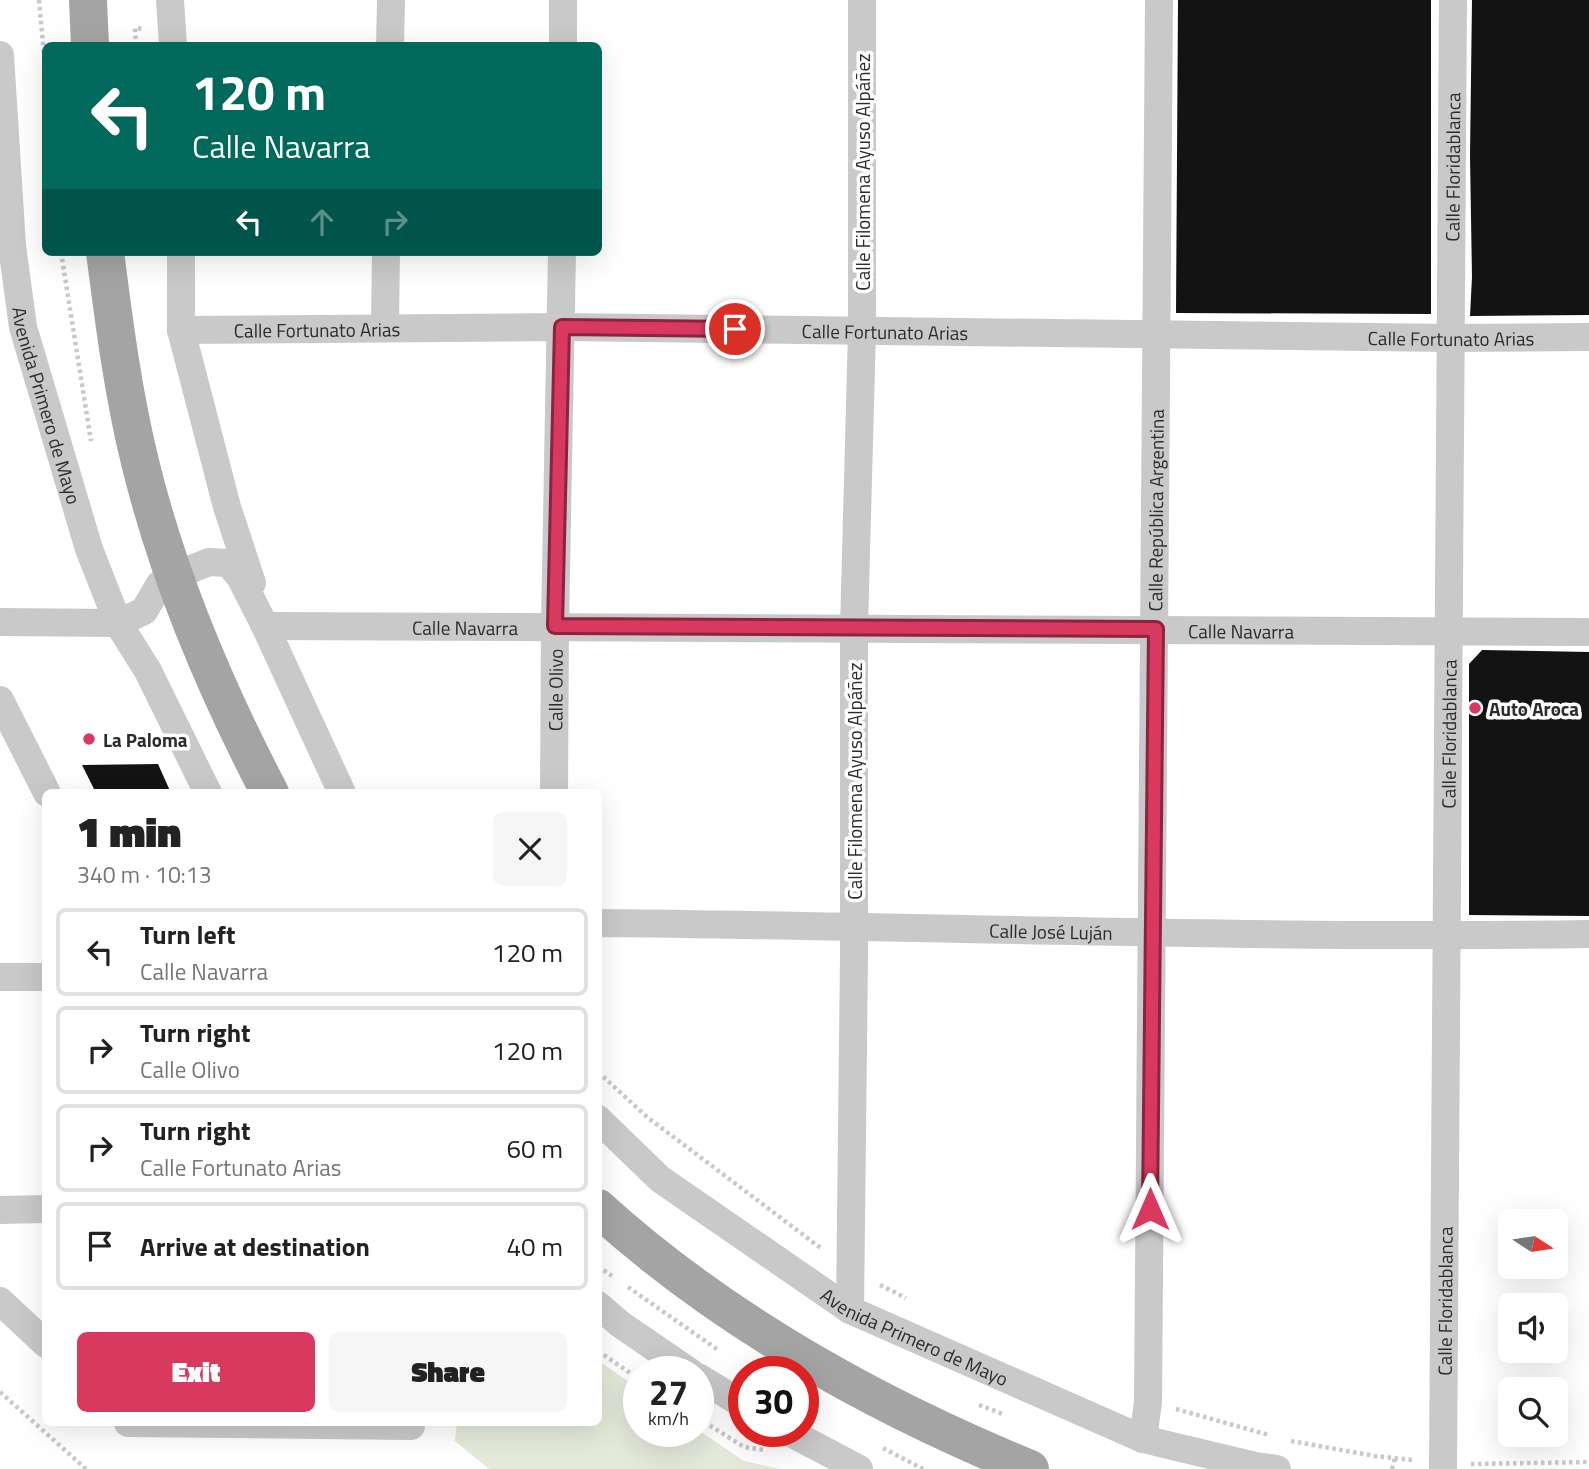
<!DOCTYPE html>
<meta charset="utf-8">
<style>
body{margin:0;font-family:"Titillium Web",sans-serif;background:#f6f6f6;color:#222;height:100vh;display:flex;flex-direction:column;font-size:26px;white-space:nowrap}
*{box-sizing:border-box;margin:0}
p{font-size:23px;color:#767676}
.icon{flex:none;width:38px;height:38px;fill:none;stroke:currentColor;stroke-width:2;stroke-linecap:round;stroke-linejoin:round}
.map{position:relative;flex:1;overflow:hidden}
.details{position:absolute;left:42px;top:789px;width:560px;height:637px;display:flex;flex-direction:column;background:#fff;border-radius:10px;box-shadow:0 7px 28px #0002}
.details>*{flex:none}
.top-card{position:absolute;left:42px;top:42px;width:560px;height:214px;border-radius:10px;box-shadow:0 7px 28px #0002;background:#00695c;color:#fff;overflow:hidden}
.needle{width:46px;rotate:102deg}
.tools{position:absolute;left:1498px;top:1209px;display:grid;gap:14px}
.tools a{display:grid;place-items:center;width:70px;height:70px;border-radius:10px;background:#fff;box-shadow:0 7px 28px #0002;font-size:35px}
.speed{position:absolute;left:623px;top:1356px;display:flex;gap:14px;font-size:35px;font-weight:700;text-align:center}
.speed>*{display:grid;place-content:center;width:91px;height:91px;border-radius:50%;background:#fff;box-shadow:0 7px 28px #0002;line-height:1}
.speed small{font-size:18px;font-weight:400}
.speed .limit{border:10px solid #d22;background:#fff;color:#111}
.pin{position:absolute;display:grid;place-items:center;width:60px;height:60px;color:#fff;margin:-30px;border:4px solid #fff;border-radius:50%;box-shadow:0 2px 7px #0007}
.me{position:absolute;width:77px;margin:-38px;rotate:0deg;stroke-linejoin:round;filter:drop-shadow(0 0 5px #0008)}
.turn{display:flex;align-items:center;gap:24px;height:147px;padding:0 35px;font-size:32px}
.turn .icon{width:91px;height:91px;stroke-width:2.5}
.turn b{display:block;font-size:49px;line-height:60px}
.lanes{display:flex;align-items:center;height:66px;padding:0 35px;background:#0003;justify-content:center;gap:35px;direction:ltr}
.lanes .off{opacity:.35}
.round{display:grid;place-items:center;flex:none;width:74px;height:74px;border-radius:10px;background:#f6f6f6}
.headline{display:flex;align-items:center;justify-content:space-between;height:119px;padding:0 35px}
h1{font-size:42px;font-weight:800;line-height:52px}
.cta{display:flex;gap:14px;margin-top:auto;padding:14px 35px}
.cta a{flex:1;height:80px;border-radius:10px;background:#d9385f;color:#fff;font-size:28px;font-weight:800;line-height:80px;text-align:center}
.cta a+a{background:#f6f6f6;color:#222}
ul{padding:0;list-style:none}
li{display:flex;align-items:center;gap:21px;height:88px;margin:0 14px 10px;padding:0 21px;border:4px solid #e0e0e0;border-radius:10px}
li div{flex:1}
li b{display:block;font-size:26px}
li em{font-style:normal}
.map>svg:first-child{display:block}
.green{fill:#e4e9da}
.building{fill:#131313}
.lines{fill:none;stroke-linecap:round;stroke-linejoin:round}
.path{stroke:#c9c9c9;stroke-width:4.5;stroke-dasharray:3.5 3.5;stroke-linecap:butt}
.minor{stroke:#c9c9c9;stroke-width:28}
.primary{stroke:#a4a4a4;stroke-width:38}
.route-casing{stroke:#8d243e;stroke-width:18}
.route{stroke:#d9385f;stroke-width:12}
.poi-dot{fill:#d9385f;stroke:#fff;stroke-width:2.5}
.labels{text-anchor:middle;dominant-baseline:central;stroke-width:7;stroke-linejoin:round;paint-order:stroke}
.street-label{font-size:19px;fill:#2c2c2c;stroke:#fff}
.poi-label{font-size:19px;font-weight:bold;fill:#2c2c2c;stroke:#fff;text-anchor:start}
</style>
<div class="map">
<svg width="1589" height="1469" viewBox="0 0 1589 1469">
<rect width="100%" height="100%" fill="#fff"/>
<path class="green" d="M599,1361L639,1389V1432H698V1430L744,1461L779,1469H489L455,1441L457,1423H598Z"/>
<path class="building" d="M1178,0H1431V314L1176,313Z
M1472,0H1589V315L1470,316L1472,277L1470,156Z
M1482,650L1589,652V916L1469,915V664Z
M158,764L171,793H96L82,765Z"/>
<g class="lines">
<path class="path" d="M39,0L46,76
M136,46L135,28L144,29
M61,252L91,441
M598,1072L647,1117L822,1249
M598,1266L612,1276
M880,1285L906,1298
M628,1287L718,1350
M598,1351L639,1379
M0,1392L86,1469
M979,1405L1003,1414
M1176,1409L1269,1435
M698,1418L744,1447L765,1450
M1291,1441L1375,1456L1413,1460
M883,1448L923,1469
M1471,1464L1589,1462
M1392,1469L1395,1458"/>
<g class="minor">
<path d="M170,0L173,46"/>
<path d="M390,46L391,0"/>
<path d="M563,46V0"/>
<path id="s1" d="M0,55L12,246L23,327L89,549L118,623L148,671L208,793"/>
<path d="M181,252V330L227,507L252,583"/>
<path d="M385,326L386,252"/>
<path id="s2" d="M181,330L562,327L1451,338L1589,337"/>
<path d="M0,622L118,623L144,611L160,584L174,576L209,562L228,563L240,577L265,626L342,793"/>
<path id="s3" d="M265,626L1589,632"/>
<path d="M0,700L47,793"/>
<path id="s4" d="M554,793L555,626L562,252"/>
<path id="s5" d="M598,923C929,926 1259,939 1589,934"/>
<path d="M0,977H46"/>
<path id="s6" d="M598,1119L660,1179L850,1310L1143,1439L1256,1466L1277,1469"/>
<path d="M0,1210L46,1209"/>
<path d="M0,1301L46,1344"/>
<path d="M598,1305L620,1324L690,1372"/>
<path d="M850,1310L854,955V628L862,330V0"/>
<path d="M698,1377L744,1405"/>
<path d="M128,1423L411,1426V1423"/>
<path d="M789,1432L859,1469"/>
<path id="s7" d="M1143,1439L1148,1402L1159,0"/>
<path id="s8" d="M1443,1469L1453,0"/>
</g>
<path class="primary" d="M88,0L90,46
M105,252C114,322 123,393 140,462C168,577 215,688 270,793
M598,1208C724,1322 874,1405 1030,1469"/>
</g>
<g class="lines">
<g class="route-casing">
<path id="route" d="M735,329L562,327L555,626L1156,629L1150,1209"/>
</g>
<use href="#route" class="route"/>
</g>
<g class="poi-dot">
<circle cx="1475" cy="708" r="7"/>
<circle cx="89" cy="739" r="7"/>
</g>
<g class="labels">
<g class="street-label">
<text stroke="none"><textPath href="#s8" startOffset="1302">Calle Floridablanca</textPath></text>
<text transform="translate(862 172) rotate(-90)">Calle Filomena Ayuso Alpáñez</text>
<text stroke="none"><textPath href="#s2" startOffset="136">Calle Fortunato Arias</textPath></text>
<text stroke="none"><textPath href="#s2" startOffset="704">Calle Fortunato Arias</textPath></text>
<text stroke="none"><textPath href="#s2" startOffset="1270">Calle Fortunato Arias</textPath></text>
<text stroke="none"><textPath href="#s1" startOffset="355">Avenida Primero de Mayo</textPath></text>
<text stroke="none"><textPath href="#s7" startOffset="929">Calle República Argentina</textPath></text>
<text stroke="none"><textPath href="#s3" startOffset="200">Calle Navarra</textPath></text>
<text stroke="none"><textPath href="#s3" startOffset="976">Calle Navarra</textPath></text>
<text stroke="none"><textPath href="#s4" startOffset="103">Calle Olivo</textPath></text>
<text stroke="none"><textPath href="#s8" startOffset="735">Calle Floridablanca</textPath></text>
<text transform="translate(854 781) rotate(-90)">Calle Filomena Ayuso Alpáñez</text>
<text stroke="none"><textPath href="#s5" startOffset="453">Calle José Luján</textPath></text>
<text stroke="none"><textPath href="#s8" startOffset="168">Calle Floridablanca</textPath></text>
<text stroke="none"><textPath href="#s6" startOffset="387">Avenida Primero de Mayo</textPath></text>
</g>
<g class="poi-label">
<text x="1489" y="708">Auto Aroca</text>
<text x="103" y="739">La Paloma</text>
</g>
</g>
</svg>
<div class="tools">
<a><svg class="needle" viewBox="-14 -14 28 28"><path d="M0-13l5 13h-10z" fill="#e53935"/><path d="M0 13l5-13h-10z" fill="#767676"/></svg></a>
<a><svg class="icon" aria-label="sound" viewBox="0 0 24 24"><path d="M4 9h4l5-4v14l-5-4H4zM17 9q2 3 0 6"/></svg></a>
<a><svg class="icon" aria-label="search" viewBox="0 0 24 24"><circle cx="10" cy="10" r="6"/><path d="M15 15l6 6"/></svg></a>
</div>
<div class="speed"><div>27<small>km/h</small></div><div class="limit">30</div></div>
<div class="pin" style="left:735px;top:329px;background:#d93025"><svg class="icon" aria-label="arrive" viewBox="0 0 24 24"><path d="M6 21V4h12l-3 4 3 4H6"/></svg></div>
<svg class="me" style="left:1150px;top:1209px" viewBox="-20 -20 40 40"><path d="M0-17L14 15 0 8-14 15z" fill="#d9385f" stroke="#fff" stroke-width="4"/></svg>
<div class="top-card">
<div class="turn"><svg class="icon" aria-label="left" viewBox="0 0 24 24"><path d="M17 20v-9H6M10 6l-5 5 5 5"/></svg><div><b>120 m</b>Calle Navarra</div></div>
<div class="lanes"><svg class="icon" aria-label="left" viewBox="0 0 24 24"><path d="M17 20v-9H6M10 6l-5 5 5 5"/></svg><svg class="icon off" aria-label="ahead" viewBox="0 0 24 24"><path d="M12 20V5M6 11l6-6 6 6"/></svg><svg class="icon off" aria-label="right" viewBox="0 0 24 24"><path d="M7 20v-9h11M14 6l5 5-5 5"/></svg></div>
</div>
<section class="details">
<div class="headline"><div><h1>1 min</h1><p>340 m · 10:13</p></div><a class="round"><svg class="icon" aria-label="close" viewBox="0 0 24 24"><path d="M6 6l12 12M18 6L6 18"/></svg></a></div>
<ul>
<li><svg class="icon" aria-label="left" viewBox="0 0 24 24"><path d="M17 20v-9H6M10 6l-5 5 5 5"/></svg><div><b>Turn left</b><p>Calle Navarra</p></div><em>120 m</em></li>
<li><svg class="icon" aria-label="right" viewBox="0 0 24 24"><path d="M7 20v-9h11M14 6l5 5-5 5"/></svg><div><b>Turn right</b><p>Calle Olivo</p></div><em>120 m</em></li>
<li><svg class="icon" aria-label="right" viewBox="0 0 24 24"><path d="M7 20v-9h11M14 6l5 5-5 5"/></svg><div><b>Turn right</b><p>Calle Fortunato Arias</p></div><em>60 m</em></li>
<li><svg class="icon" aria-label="arrive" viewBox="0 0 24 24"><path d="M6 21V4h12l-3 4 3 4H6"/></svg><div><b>Arrive at destination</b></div><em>40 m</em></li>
</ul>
<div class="cta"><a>Exit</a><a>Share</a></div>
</section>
</div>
